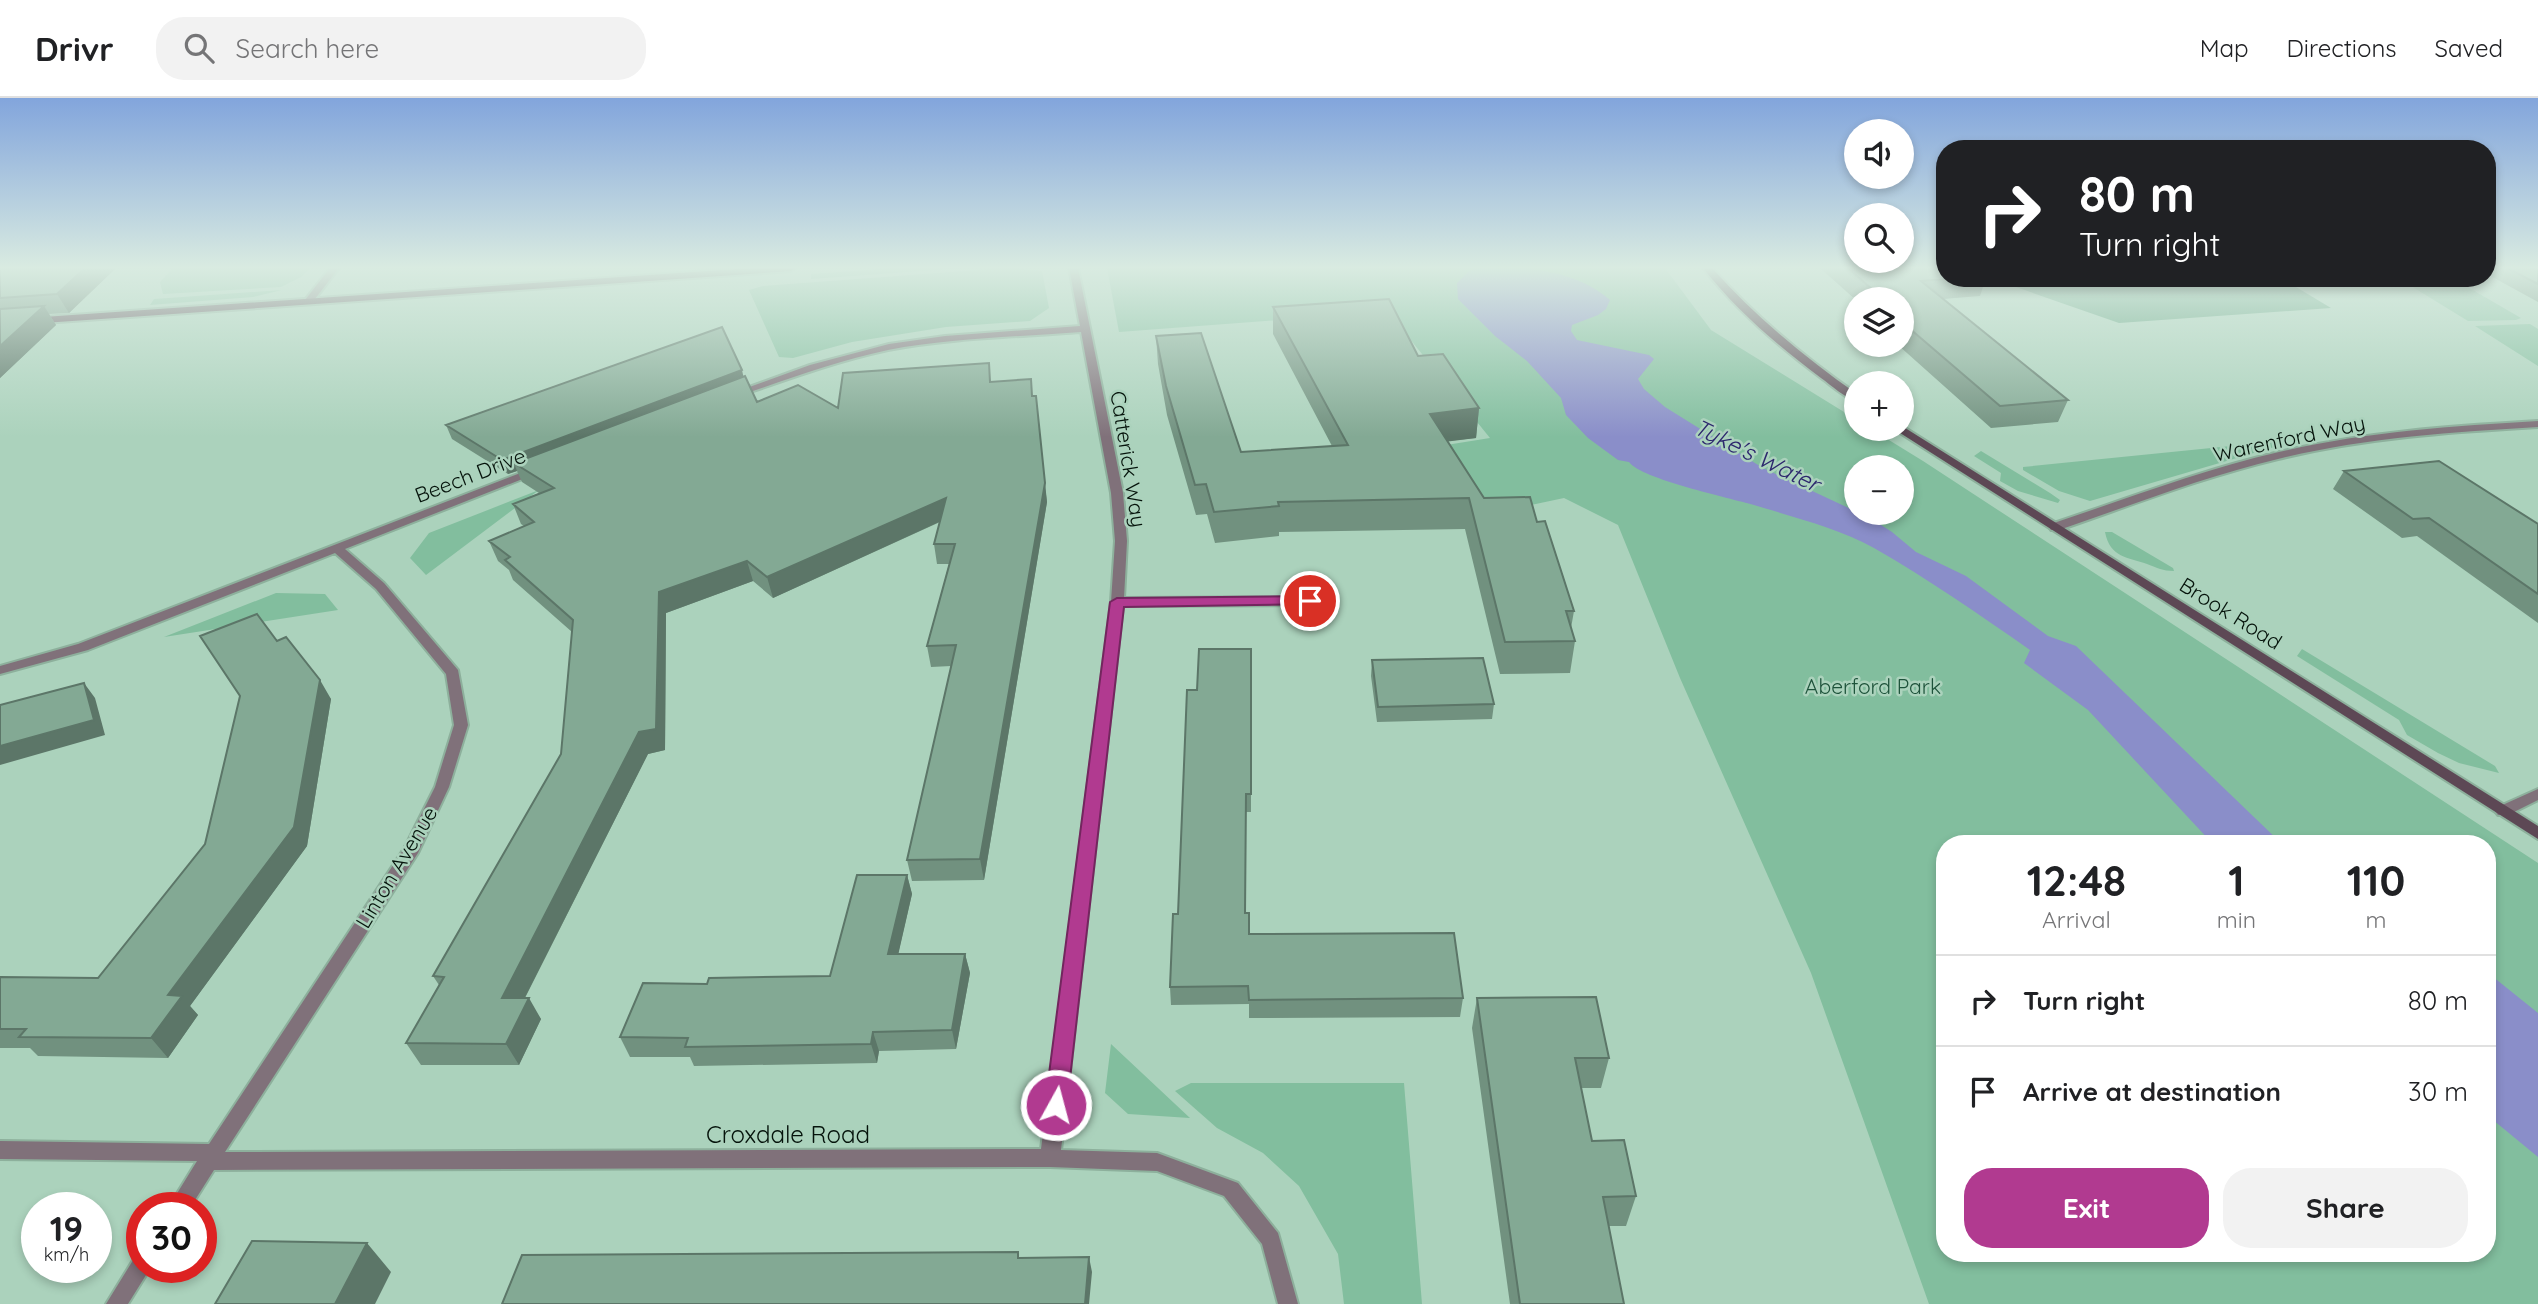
<!DOCTYPE html>
<meta charset="utf-8">
<style>
body{margin:0;font-family:Quicksand,sans-serif;background:#f2f2f2;color:#202124;height:100vh;display:flex;flex-direction:column;font-size:26px;white-space:nowrap}
*{box-sizing:border-box;margin:0}
p{font-size:23px;color:#757577}
.icon{flex:none;width:38px;height:38px;fill:none;stroke:currentColor;stroke-width:2;stroke-linecap:round;stroke-linejoin:round}
.map{position:relative;flex:1;overflow:hidden}
.details{position:absolute;left:1936px;top:737px;width:560px;height:427px;display:flex;flex-direction:column;background:#fff;border-radius:28px;box-shadow:0 4px 10px #0003}
.details>*{flex:none}
.guide{position:absolute;left:1936px;top:42px;width:560px;height:147px;border-radius:28px;box-shadow:0 4px 10px #0003;background:#202124;color:#fff;overflow:hidden}
.tools{position:absolute;left:1844px;top:21px;display:grid;gap:14px}
.tools a{display:grid;place-items:center;width:70px;height:70px;border-radius:50%;background:#fff;box-shadow:0 4px 10px #0003;font-size:35px}
.speed{position:absolute;left:21px;top:1094px;display:flex;gap:14px;font-size:35px;font-weight:700;text-align:center}
.speed>*{display:grid;place-content:center;width:91px;height:91px;border-radius:50%;background:#fff;box-shadow:0 4px 10px #0003;line-height:1}
.speed small{font-size:18px;font-weight:400}
.speed .limit{border:10px solid #d22;background:#fff;color:#111}
.pin{position:absolute;display:grid;place-items:center;width:60px;height:60px;color:#fff;margin:-30px;border:4px solid #fff;border-radius:50%;box-shadow:0 2px 7px #0007}
.me{position:absolute;width:77px;margin:-38px;rotate:7deg;stroke-linejoin:round;filter:drop-shadow(0 0 5px #0008)}
.turn{display:flex;align-items:center;gap:24px;height:147px;padding:0 28px;font-size:32px}
.turn .icon{width:91px;height:91px;stroke-width:2.5}
.turn b{display:block;font-size:49px;line-height:60px}
.eta{display:flex;justify-content:space-evenly;align-items:center;height:119px;text-align:center}
.eta b{font-size:42px;font-weight:700;line-height:49px}
.primary-button{display:flex;gap:14px;margin-top:auto;padding:14px 28px}
.primary-button a{flex:1;height:80px;border-radius:28px;background:#b13a90;color:#fff;font-size:28px;font-weight:700;line-height:80px;text-align:center}
.primary-button a+a{background:#f2f2f2;color:#202124}
ul{padding:0;list-style:none}
li{display:flex;align-items:center;gap:21px;height:91px;padding:0 28px;border-top:2px solid #e0e0e0}
li div{flex:1}
li b{display:block;font-size:26px}
li em{font-style:normal}
header{display:flex;align-items:center;gap:42px;box-sizing:border-box;height:98px;padding:0 35px;background:#fff;border-bottom:2px solid #e0e0e0}
header strong{font-size:33px}
nav{display:flex;gap:38px;margin-inline-start:auto;font-size:24px}
.search{width:490px;height:63px;background:#f2f2f2;display:flex;align-items:center;gap:18px;box-sizing:border-box;padding:0 24px;border-radius:28px;color:#757577;font-size:26px}
.map>svg:first-child{display:block}
.green{fill:#82be9e;fill-rule:evenodd}
.forest{fill:#5b9f7c}
.water{fill:#8a8ec9}
.lines{fill:none;stroke-linecap:round;stroke-linejoin:round}
.street-casing{stroke:#8db09c;stroke-width:4}
.secondary-casing{stroke:#8db09c;stroke-width:4}
.street{fill:#80717a;fill-rule:evenodd}
.secondary{fill:#5d4855;fill-rule:evenodd}
.wall{fill:#71917f}
.shaded-wall{fill:#5c7668}
.building{fill:#83a994;stroke:#5c7668;stroke-width:2}
.route{fill:#b13a90;stroke:#73265e;stroke-width:2}
.labels{text-anchor:middle;dominant-baseline:central;stroke-width:5;stroke-linejoin:round;paint-order:stroke}
.street-label{font-size:21px;fill:#05130b;stroke:#abd2bc}
.park-label{font-size:21px;fill:#1d523a;stroke:#abd2bc}
.water-label{font-size:23px;font-style:italic;fill:#2c276d;stroke:#abd2bc}
.near-street-label{font-size:24px;fill:#05130b;stroke:#abd2bc}
</style>
<header>
<strong>Drivr</strong>
<div class="search"><svg class="icon" aria-label="search" viewBox="0 0 24 24"><circle cx="10" cy="10" r="6"/><path d="M15 15l6 6"/></svg>Search here</div>
<nav><a>Map</a><a>Directions</a><a>Saved</a></nav>
</header>
<div class="map">
<svg width="2538" height="1206" viewBox="0 0 2538 1206">
<rect width="100%" height="100%" fill="#abd2bc"/>
<path class="green" d="M173,170H310L301,179L281,189L163,196L160,184Z
M896,170H961L811,181V176Z
M1005,170L1042,173L1049,210L1030,223L946,229L852,244L793,260L779,259L749,192L763,188Z
M1107,170H1665L1711,232L1857,322V331H1871L1923,363L2538,765V1206H1929L1811,875L1680,580L1618,427L1564,400L1459,422L1440,348L1490,340L1388,214L1119,234ZM1857,369H1902V415H1857ZM1944,746H2487V1155H1944Z
M2398,180H2452L2521,220L2516,222L2468,223Z
M282,192L253,199L150,207L154,201Z
M2530,226L2538,231V268L2475,228Z
M2271,344L2281,347L2090,403L2059,393L2023,372V369Z
M1981,353L2050,395L2060,402L2058,405L2018,393L2000,383L2001,375L1974,358Z
M539,392L426,477L410,460L429,435Z
M2105,434H2112L2173,470L2174,473C2162,473 2158,470 2147,466C2128,459 2110,460 2105,434Z
M276,495L325,496L338,512L164,539Z
M2302,551L2495,668L2499,675L2459,665L2438,655L2407,637L2399,622L2297,558Z
M1111,946L1190,1020L1128,1016L1105,995Z
M1191,985H1404L1422,1206H1344L1338,1156L1299,1088L1263,1055L1217,1030L1175,993Z"/>
<path class="forest" d="M1990,180H2281L2331,210L2119,225Z"/>
<path class="water" d="M1480,170C1526,170 1573,170 1610,202L1606,211L1598,217L1572,227L1571,233L1577,242L1649,257L1654,261L1638,281L1644,291L1665,309L1763,370L1870,420L1892,434L1916,454L1966,478L2048,538L2076,548L2281,745H2212L2088,612L2024,565L2030,552C1980,517 1928,481 1874,450C1838,430 1793,419 1754,407C1730,400 1641,381 1629,364L1618,362L1588,340L1566,317L1561,300L1527,263L1495,238L1458,201L1457,185L1469,173Z
M2487,874L2538,915V1059L2487,1017Z"/>
<g class="lines">
<g class="street-casing">
<path id="street" d="M330,170H339L311,206H305V202Z
M1069,170H1078L1123,395L1127,443L1124,500L1310,499L1316,503L1310,507L1123,508L1061,1052L1157,1055L1238,1085L1278,1135L1298,1206H1278L1262,1146L1224,1098L1157,1073L1050,1069L214,1072L190,1110H168L197,1063L0,1061V1043L209,1046L405,749L435,689L454,627L446,576L376,491L335,455L88,552L0,576V568L78,546L536,369L540,370V374L345,451L384,485L458,572L468,627L449,689L418,755L225,1054L1041,1051L1111,504L1115,443L1111,395L1081,234C1016,239 951,240 888,252C837,263 788,281 739,298H731L730,296L810,267L889,246L945,238L1080,228Z
M2538,323V329C2451,334 2363,340 2278,361C2203,379 2132,407 2059,432H2051L2049,429L2051,426C2126,401 2201,372 2279,354C2364,334 2451,328 2538,323Z
M2538,691V702L2508,717H2498L2495,713L2498,709Z
M142,1156V1169H151L128,1206H106L135,1159Z"/>
</g>
<g class="secondary-casing">
<path id="secondary" d="M751,170H795L791,173L0,228V222Z
M1703,170H1712C1755,218 1804,259 1857,296V304C1844,299 1832,288 1821,280C1778,248 1736,212 1703,170Z
M1902,328L2538,728V741L1897,333L1896,331H1902Z"/>
</g>
<use href="#street" class="street"/>
<use href="#secondary" class="secondary"/>
</g>
<path class="wall" d="M0,170H116L69,215L49,216L56,227L0,280Z
M1820,170H1944V180H1986L1980,198L1943,201L2068,302L2058,324L1991,330L1898,247H1902V201H1857V203Z
M2487,170H2538V204L2487,176Z
M1273,209L1418,258L1479,310L1476,340L1447,343L1484,400L1537,424L1574,513L1571,530L1575,543L1570,575L1500,576L1465,431L1279,434V438L1215,445L1207,416L1196,417L1167,317L1158,266L1156,238L1241,354L1332,348L1273,236Z
M743,279L757,304L838,310L992,284L1033,298L1047,404L984,782L912,783L907,762L951,568L931,569L927,548L949,466H937L934,446L940,424L773,500L753,483L666,515L665,652L648,656L525,900L541,921L519,967H421L406,945L439,887L433,878L561,656L572,534L513,482L509,472L498,463L489,443L524,428L521,426L513,406L539,395L522,384L517,373L508,376L452,341L446,327Z
M2344,373L2538,426V525L2417,438L2402,440L2333,391Z
M277,543L331,601L307,748L190,908L198,917L168,960L38,958L30,950H0V879L98,880L205,746Z
M1251,551V714H1246V815L1249,836L1463,900L1460,919L1249,920V906L1171,907L1170,889L1178,816L1197,592Z
M1372,562L1494,606L1492,621L1377,624L1371,578Z
M907,777L912,796L898,856H965L970,875L956,951L879,953L877,965L694,968L690,959H630L620,939L830,878Z
M1477,900L1609,960L1601,990H1581L1592,1043L1636,1098L1626,1128H1609L1624,1206H1510L1472,930Z"/>
<path class="shaded-wall" d="M85,170H116L69,215L57,196Z
M44,208L56,227L0,280V248Z
M742,272L745,286L514,365L517,373L508,376L502,362Z
M1036,298L1047,404L984,782L980,761Z
M1479,310L1476,340L1428,346L1430,316Z
M946,400L950,419L773,500L767,479Z
M747,463L753,483L666,515L665,652L648,656L514,921L502,900L659,494Z
M320,582L331,601L307,748L190,908L198,917L168,960L151,940L168,897Z
M84,585L95,600L105,637L0,667V648Z
M907,777L912,796L894,875L888,856Z
M965,856L970,875L956,951L952,932Z
M529,900L541,921L519,967L506,946Z
M873,934L879,953L877,965L871,946Z
M367,1145L391,1174L375,1206H335Z
M1089,1159L1092,1174L1089,1206H1085Z"/>
<path class="building" d="M0,170H85L57,196L0,200Z
M1848,170H1944V180H1955L1921,183L2068,302L2000,308L1902,224V201H1883Z
M2507,170H2538V186Z
M1389,201L1418,258L1443,256L1479,310L1430,316L1484,400L1530,399L1537,424L1545,423L1574,513H1566L1575,543L1505,544L1469,400L1278,404L1279,408L1214,414L1206,386L1195,387L1166,288L1156,238L1201,235L1241,354L1348,347L1273,209Z
M44,208L0,248V211Z
M722,229L742,272L502,362L446,327Z
M989,265L990,284L1031,281L1032,298H1036L1045,385L980,761L907,762L956,547L927,548L955,446H934L946,400L767,479L747,463L659,494L656,631L639,634L502,900H529L506,946L406,945L444,879L433,878L561,656L573,522L505,462L510,459L489,443L534,424L513,406L554,390L514,365L745,278L757,304L798,287L838,310L843,275Z
M2439,363L2538,426V496L2429,420L2413,421L2344,373Z
M257,516L277,543L286,539L320,582L294,729L168,897L182,898L151,940L19,939L26,931H0V879L98,880L205,746L240,598L200,538Z
M1199,551H1251V696H1246L1245,815H1249V836L1454,835L1463,900L1249,902L1248,888L1170,889L1173,816H1178L1187,592H1197Z
M1483,560L1494,606L1378,609L1372,562Z
M84,585L94,622L0,648V607Z
M857,777H907L888,856H965L952,932L873,934L871,946L685,949L688,940L620,939L643,885L707,886L709,880L830,878Z
M1596,899L1609,960H1575L1592,1043L1624,1042L1636,1098L1603,1099L1624,1206H1520L1477,900Z
M252,1143L367,1145L335,1206H215Z
M1018,1154V1160L1089,1159L1085,1206H502L522,1157Z"/>
<linearGradient id="sky" x2="0" y2="1"><stop stop-color="#82a5dc"/><stop offset="0.5" stop-color="#d9ebe1"/><stop offset="1" stop-color="#d9ebe1" stop-opacity="0"/></linearGradient>
<rect width="2538" height="339" fill="url(#sky)"/>
<path class="route" d="M1310,498L1315,500L1317,503L1315,506L1124,509L1067,1007L1063,1013L1056,1016L1048,1013L1045,1007L1110,504L1117,500Z"/>
<g class="labels">
<g class="street-label">
<text transform="translate(2289 340) rotate(-12)">Warenford Way</text>
<text transform="translate(1129 361) rotate(81)">Catterick Way</text>
<text transform="translate(470 377) rotate(-21)">Beech Drive</text>
<text transform="translate(2231 515) rotate(32)">Brook Road</text>
<text transform="translate(396 769) rotate(-59)">Linton Avenue</text>
</g>
<g class="park-label">
<text x="1873" y="588">Aberford Park</text>
</g>
<g class="water-label">
<text transform="translate(1757 357) rotate(26)">Tyke's Water</text>
</g>
<g class="near-street-label">
<text x="788" y="1036">Croxdale Road</text>
</g>
</g>
</svg>
<div class="tools">
<a><svg class="icon" aria-label="sound" viewBox="0 0 24 24"><path d="M4 9h4l5-4v14l-5-4H4zM17 9q2 3 0 6"/></svg></a>
<a><svg class="icon" aria-label="search" viewBox="0 0 24 24"><circle cx="10" cy="10" r="6"/><path d="M15 15l6 6"/></svg></a>
<a><svg class="icon" aria-label="layers" viewBox="0 0 24 24"><path d="M12 4l9 5-9 5-9-5zM3 14l9 5 9-5"/></svg></a>
<a>+</a>
<a>−</a>
</div>
<div class="speed"><div>19<small>km/h</small></div><div class="limit">30</div></div>
<div class="pin" style="left:1310px;top:503px;background:#d93025"><svg class="icon" aria-label="arrive" viewBox="0 0 24 24"><path d="M6 21V4h12l-3 4 3 4H6"/></svg></div>
<svg class="me" style="left:1056px;top:1007px" viewBox="-20 -20 40 40"><circle r="17" fill="#b13a90" stroke="#fff" stroke-width="3"/><path d="M0-11L8 9 0 5-8 9z" fill="#fff"/></svg>
<div class="guide">
<div class="turn"><svg class="icon" aria-label="right" viewBox="0 0 24 24"><path d="M7 20v-9h11M14 6l5 5-5 5"/></svg><div><b>80 m</b>Turn right</div></div>
</div>
<section class="details">
<div class="eta">
<div><b>12:48</b><p>Arrival</p></div>
<div><b>1</b><p>min</p></div>
<div><b>110</b><p>m</p></div>
</div>
<ul>
<li><svg class="icon" aria-label="right" viewBox="0 0 24 24"><path d="M7 20v-9h11M14 6l5 5-5 5"/></svg><div><b>Turn right</b></div><em>80 m</em></li>
<li><svg class="icon" aria-label="arrive" viewBox="0 0 24 24"><path d="M6 21V4h12l-3 4 3 4H6"/></svg><div><b>Arrive at destination</b></div><em>30 m</em></li>
</ul>
<div class="primary-button"><a>Exit</a><a>Share</a></div>
</section>
</div>
